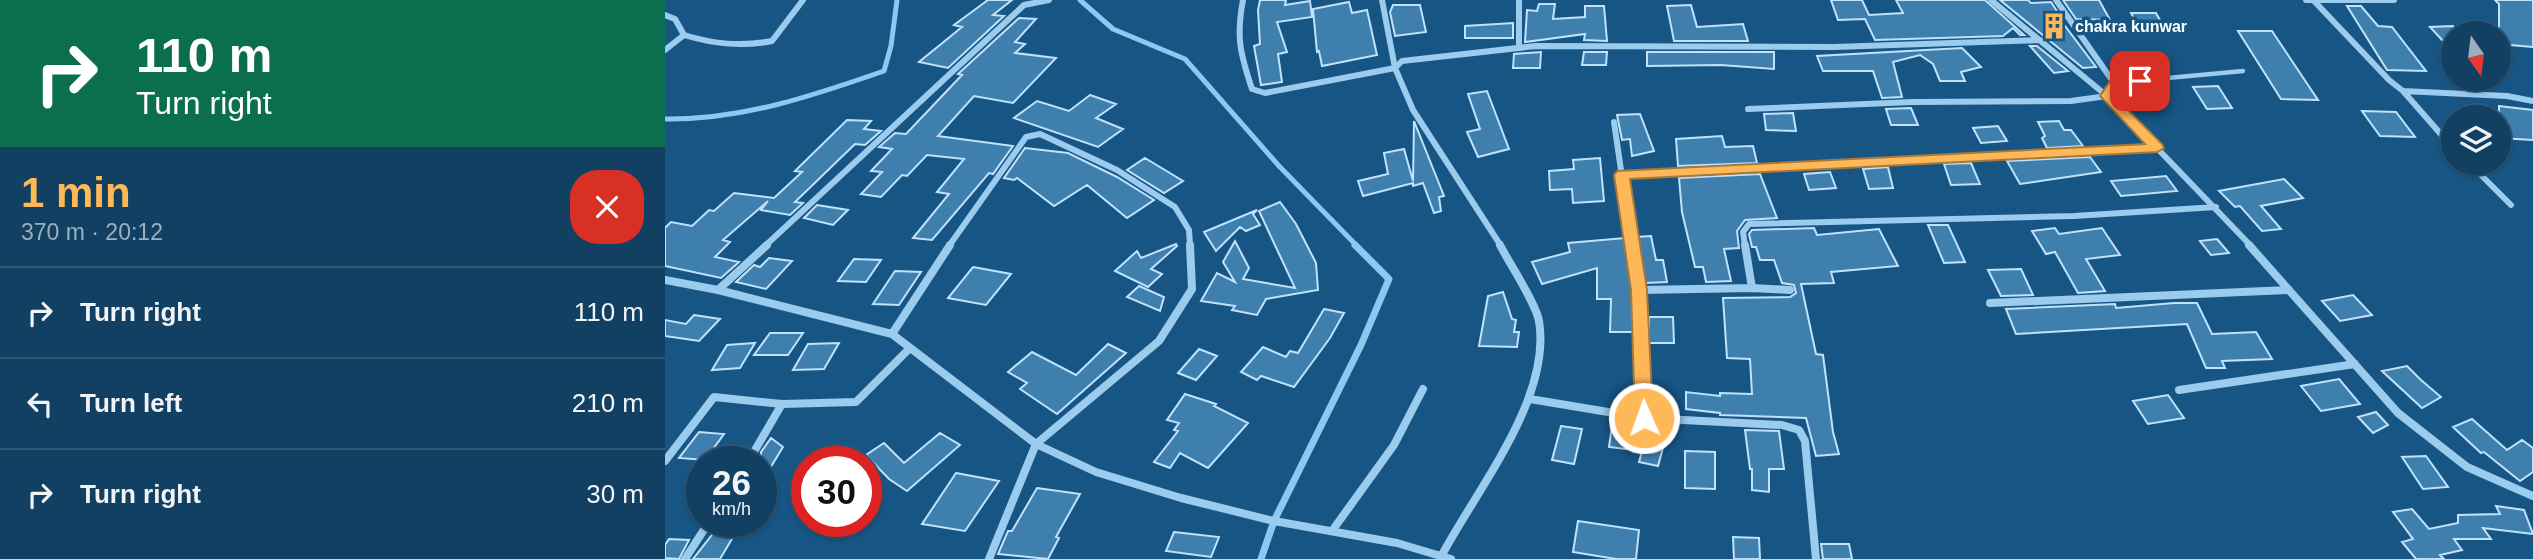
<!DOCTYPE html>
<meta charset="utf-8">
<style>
body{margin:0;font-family:Arial,sans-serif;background:#1e4b6c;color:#f1f3f6;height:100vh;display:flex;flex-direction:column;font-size:26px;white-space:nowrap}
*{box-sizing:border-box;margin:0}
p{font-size:23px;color:#9cafbe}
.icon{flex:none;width:38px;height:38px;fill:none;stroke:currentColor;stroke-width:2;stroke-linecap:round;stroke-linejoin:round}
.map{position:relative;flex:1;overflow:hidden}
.sheet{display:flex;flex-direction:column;background:#114063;width:665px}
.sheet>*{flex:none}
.top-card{background:#0b6e4f;color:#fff;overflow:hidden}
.needle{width:46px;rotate:166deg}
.buttons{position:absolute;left:1776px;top:21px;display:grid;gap:14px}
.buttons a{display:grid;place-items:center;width:70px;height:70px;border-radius:50%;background:#114063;box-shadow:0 2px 5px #0004,0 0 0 2px #305978;font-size:35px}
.speed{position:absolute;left:21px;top:446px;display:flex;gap:14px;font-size:35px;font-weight:700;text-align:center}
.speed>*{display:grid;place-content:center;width:91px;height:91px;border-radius:50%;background:#114063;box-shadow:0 2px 5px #0004,0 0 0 2px #305978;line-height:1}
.speed small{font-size:18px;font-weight:400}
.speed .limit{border:10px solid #d22;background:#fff;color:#111}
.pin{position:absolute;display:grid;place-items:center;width:60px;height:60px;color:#fff;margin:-30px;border-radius:14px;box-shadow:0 4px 10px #0006}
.me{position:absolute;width:77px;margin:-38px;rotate:358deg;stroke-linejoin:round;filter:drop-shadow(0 0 5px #0008)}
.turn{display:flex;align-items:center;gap:24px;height:147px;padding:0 21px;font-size:32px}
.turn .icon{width:91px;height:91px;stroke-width:2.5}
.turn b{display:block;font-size:49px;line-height:60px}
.round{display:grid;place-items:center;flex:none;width:74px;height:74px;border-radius:28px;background:#1e4b6c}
.summary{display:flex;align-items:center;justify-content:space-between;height:119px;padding:0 21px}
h1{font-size:42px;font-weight:700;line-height:52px;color:#ffb857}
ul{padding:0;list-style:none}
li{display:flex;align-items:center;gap:21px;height:91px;padding:0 21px;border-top:2px solid #305978}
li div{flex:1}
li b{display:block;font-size:26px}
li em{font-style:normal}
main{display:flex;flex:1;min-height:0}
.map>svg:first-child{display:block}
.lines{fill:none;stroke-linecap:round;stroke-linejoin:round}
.stream-far1{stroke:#8dc8f0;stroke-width:5}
.stream{stroke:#8dc8f0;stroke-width:7}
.building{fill:#3f7fae;stroke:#c0e2fa;stroke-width:2}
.service{stroke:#9bcbed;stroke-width:4.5}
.minor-far1{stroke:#9bcbed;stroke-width:6}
.minor{stroke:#9bcbed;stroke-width:8}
.route{fill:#ffb857;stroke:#a67839;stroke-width:2}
.labels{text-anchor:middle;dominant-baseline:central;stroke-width:7;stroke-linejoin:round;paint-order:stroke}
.far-poi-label{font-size:16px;font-weight:bold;fill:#fff;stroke:#175584;text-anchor:start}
</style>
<main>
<section class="sheet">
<div class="top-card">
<div class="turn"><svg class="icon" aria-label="right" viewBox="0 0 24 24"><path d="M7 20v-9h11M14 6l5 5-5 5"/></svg><div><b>110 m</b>Turn right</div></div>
</div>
<div class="summary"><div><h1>1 min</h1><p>370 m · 20:12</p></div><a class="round" style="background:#d93025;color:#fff"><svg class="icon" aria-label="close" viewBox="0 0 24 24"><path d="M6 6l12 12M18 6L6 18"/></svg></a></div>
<ul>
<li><svg class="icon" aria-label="right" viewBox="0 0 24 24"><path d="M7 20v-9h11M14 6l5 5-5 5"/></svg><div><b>Turn right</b></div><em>110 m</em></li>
<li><svg class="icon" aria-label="left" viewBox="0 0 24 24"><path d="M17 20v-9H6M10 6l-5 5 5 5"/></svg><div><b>Turn left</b></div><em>210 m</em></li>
<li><svg class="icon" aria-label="right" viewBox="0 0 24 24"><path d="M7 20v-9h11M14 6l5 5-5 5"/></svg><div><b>Turn right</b></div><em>30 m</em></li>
</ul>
</section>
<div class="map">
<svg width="1868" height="559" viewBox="0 0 1868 559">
<rect width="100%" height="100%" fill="#175584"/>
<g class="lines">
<path class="stream-far1" d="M415,0L448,29L520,59L614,166L692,246
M0,119C77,120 147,96 219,71L226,46L232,0"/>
<path class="stream" d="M596,559L609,521L696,345L724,279L690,245"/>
</g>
<path class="building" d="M323,0H347L328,15L339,16L283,68L254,62L297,27L289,25Z
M595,0H621L620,5L645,1L647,17L612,22L622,52L613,54L617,82L596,85L589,46L595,44L593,10Z
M1166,0H1197L1204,15L1238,13L1231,0H1320L1359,35H1355L1348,28L1338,36L1210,40L1200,19L1173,20Z
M1335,0H1363L1366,3L1386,2L1397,19L1394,18L1431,67L1418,68Z
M1398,0H1434L1445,20L1411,19Z
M1830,0H1868V47L1834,44V4Z
M684,2L687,13L702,10L712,55L657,66L654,51L652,52L648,9Z
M874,4H890L888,19L920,17V6H939L942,41L919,40L920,34L860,42L862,10L872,11Z
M728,5H755L761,32L730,36L725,12Z
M1026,5L1032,27L1078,24L1083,41H1009L1002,6Z
M1682,6H1696L1713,26L1727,27L1761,71L1722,70Z
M1466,13H1491L1500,29L1474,28Z
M354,18L371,19L350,42L360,44L350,53L391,58L348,103L309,96L273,136L348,146L328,174L324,173L267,240L248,238L284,194L272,192L299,159L262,155L242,176L237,175L216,197L196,194L217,172L206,171L227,149L214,147L230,133L241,134L297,75L293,74Z
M848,23V38H800V26Z
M1788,26V52L1765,27Z
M1573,31H1607L1653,100L1616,99Z
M1365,46H1372L1403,71L1389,73Z
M1297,48L1316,67L1296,72L1300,81H1275L1268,64L1255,55L1228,62L1237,97L1217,98L1208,71H1158L1152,56Z
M876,52L875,68H848L849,54Z
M919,52H942L941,65H917Z
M982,52H1109V69L1056,65L982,66Z
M1553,86L1567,108L1542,109L1528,87Z
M822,91L844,149L813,157L802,132L815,129L803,94Z
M425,95L451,104L431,118L458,129L433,147L349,118L372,101L404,111Z
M1834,106L1868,110V140L1834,138Z
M1246,108L1253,125H1226L1221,109Z
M1697,111L1731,112L1750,137L1715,136Z
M1128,113L1131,131L1101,130L1099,114Z
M975,114L989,151L967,156L965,139L957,140L952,115Z
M182,120L206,121L199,129L216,131L200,145L190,144L130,202L138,203L125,215L96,210L103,201L58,240L65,242L50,257L74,262L56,278L0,266V228L6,222L27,226L44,210L49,211L69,193L109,198L137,172L130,171Z
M749,121L779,196L774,197L776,211L769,213L758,183L748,186V183L698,196L693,181L723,174L719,153L739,149L748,181Z
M1394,121L1399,130H1406L1418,146L1382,148L1377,138L1380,136L1373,122Z
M1333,126L1342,141L1316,143L1308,128Z
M1057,136L1060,147L1088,146L1092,163L1013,166L1011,139Z
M360,148L403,153L452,177L489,200L462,218L422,185L389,206L352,178L349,180L339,178Z
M1425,157L1436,172L1355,184L1342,161Z
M480,158L518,181L499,193L462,170Z
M935,158L939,201L908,203L907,189L885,190L884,171L909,169L908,160Z
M1306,163L1315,184L1286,185L1279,164Z
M1223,167L1228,188L1204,189L1198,169Z
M1165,172L1171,188L1144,190L1139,174Z
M1095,174L1112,218L1080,220L1072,231L1074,248L1059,249L1066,281L1041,282L1038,267H1030L1017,212L1014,178Z
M1501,176L1512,191L1456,196L1446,181Z
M1619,179L1638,198L1596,206L1616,229L1597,231L1575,206L1570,207L1554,191Z
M615,202L631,224L651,263L653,290L601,299L592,315L567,310L570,306L536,301L552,273L570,282L558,262L570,241L584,268L578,279L630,288L594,211Z
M152,205L183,210L168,225L139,218Z
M592,210L588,214L595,225L581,231L575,227L551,251L539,232Z
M1263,225H1283L1300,262L1279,263Z
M1149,228L1152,235L1214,229L1233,266L1166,272L1169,283L1136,284L1151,354L1158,355L1168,432L1174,454L1151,456L1141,418L1055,415V413L1021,409V392L1055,396V393L1087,394L1085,359L1062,358L1058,298L1125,297L1131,293L1129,285L1117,283L1109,260H1095L1091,247H1087L1084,234L1087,230Z
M1390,228L1394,234L1437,228L1455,255L1421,259L1440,291L1413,293L1390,252L1381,254L1367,231Z
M986,236L991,260H998L1002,282L980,283L971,237Z
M960,238L967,291L969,332H945L946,299H932V268L877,284L867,262L905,252L903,243Z
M1552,239L1564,253L1546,255L1535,241Z
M511,244L512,246L486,269L497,274L483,287L450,271L472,251L476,258Z
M104,258L127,261L101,289L71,282L89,265L95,267Z
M189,259L216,260L201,282L173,281Z
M308,267L346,274L321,305L283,298Z
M1356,269L1368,295L1336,296L1323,270Z
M230,271L256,272L234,305L208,304Z
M474,286L499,297L495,311L462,297Z
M838,292L847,319L851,320L849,332H854L852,347L814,346L823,296Z
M1688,295L1707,315L1675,321L1657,301Z
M1509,303H1532L1547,334L1591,332L1607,359L1557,361L1560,368H1541L1522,324L1351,334L1341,309L1450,304L1451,308Z
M659,309L679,313L665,338L629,387L596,376L592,380L576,372L598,347L621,357L625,351L633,353Z
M29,315L55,319L34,341L0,336V320L21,324Z
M984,317H1008L1009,343H984Z
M105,333H138L123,355H89Z
M90,343L75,368L47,370L62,345Z
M174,343L159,369L128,370L143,344Z
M443,344L461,353L392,414L355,389L362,383L343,372L367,352L411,375Z
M534,349L552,356L531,380L513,373Z
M1742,366L1756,380L1776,397L1757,408L1717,371Z
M1674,379L1695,404L1656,411L1636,386Z
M520,394L551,404L549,406L583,423L543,468L515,453L505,468L489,462L513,431L509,430L514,423L502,420Z
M1503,395L1519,418L1483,424L1468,401Z
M1711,412L1723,425L1708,433L1693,417Z
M1807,419L1842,450L1857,440L1868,448V472L1855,481L1819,452L1816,453L1788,427Z
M947,425L1001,437L993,466L974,462L977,451L944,447Z
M896,426L917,429L909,464L887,460Z
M1080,430L1114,431L1119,469H1104V492L1087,490V469H1085Z
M34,432L59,434L40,460L14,458Z
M275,433L295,445L242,491L224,479L201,455L219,443L239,463Z
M106,438L118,447L96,483V452Z
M1020,451L1050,452V489L1020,488Z
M1761,456L1783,487L1758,489L1737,457Z
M291,473L334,481L300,531L257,524Z
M372,488L415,494L391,537L394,538L383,559L333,554L343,531H347Z
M1831,506L1859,510L1868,534L1818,528L1826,539H1789L1797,550L1775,555L1779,559H1751L1737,542L1748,539L1728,512L1747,509L1764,529L1793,523V515L1835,514Z
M913,521L974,530L971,559H951L908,552Z
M57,522H77L55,559H28Z
M509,532L554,537L546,557L501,551Z
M1068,537L1094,538L1095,559H1069Z
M4,539L24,540L14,559L0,558V545Z
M1156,544H1184L1187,559H1158Z"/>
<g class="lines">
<path class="service" d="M1449,83L1578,71"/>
<path class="minor-far1" d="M578,0C571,37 575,53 587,89L600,93L730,68L717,0
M854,0V48
M1326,0L1442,96L1586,246
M1641,0H1729
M1650,2L1724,80L1738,91L1842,96L1868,101
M0,15L10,19L19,35C49,44 76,47 107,41L138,0
M0,50L19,35
M1738,91L1788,148
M1083,109L1247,102L1406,101L1442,96L1449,83L1391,0
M949,122L967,246
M1804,163L1846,205
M957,175L1492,148
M100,246L359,5L384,0
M284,246L361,137L375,134L452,170L510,207L524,230L525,246
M836,246L748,110L730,68L737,61L871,46L1169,47L1375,40
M1080,246L1078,232L1084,224L1409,216L1551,207"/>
<path class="minor" d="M967,245L974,290L979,418L1117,425L1134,430L1140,441L1151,559
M1584,245L1733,413L1802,467L1868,496
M0,280L53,290L227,334L371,444L431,472L516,498L609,521L732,543L786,559
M1087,288L1125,290
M53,290L102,245
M974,290L1087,288L1080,245
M1325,303L1624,290
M227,334L285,245
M1514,390L1690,364
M865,399L979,418
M0,461L49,397L117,404L191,402L245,348
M83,462L117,404
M667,531L729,445L758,389
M777,555C812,489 887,398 874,321C871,303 844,263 835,245
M20,559L44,522
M324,559L371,444L494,341L527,289L525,245"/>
</g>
<path class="route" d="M1475,77L1482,81L1480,84L1454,87L1449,96L1497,144L1499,148L1492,152L965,179L982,290L988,418L985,424L979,426L973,424L970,418L966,290L949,175L952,171L1480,144L1435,96L1445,81Z"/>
<defs>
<g id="building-bare" transform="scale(2.1)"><path d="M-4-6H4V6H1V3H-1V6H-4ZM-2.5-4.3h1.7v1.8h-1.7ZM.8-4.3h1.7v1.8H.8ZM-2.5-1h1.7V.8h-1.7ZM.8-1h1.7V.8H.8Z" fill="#ffb857" stroke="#175584" stroke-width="2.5" paint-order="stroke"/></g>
</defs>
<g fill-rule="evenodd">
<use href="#building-bare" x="1389" y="26"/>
</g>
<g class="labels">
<g class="far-poi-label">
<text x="1410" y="26">chakra kunwar</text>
</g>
</g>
</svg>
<div class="buttons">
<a><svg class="needle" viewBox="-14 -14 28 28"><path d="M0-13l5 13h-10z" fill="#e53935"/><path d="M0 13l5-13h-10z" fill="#9cafbe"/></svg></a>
<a><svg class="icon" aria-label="layers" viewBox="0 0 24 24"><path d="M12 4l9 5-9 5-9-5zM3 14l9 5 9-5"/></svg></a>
</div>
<div class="speed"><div>26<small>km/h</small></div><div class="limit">30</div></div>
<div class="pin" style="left:1475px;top:81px;background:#d93025"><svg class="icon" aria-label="arrive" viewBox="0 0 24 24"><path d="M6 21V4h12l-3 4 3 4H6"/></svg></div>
<svg class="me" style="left:979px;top:418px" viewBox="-20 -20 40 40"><circle r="17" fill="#ffb857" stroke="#fff" stroke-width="3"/><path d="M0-11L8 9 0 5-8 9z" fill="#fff"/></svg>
</div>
</main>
